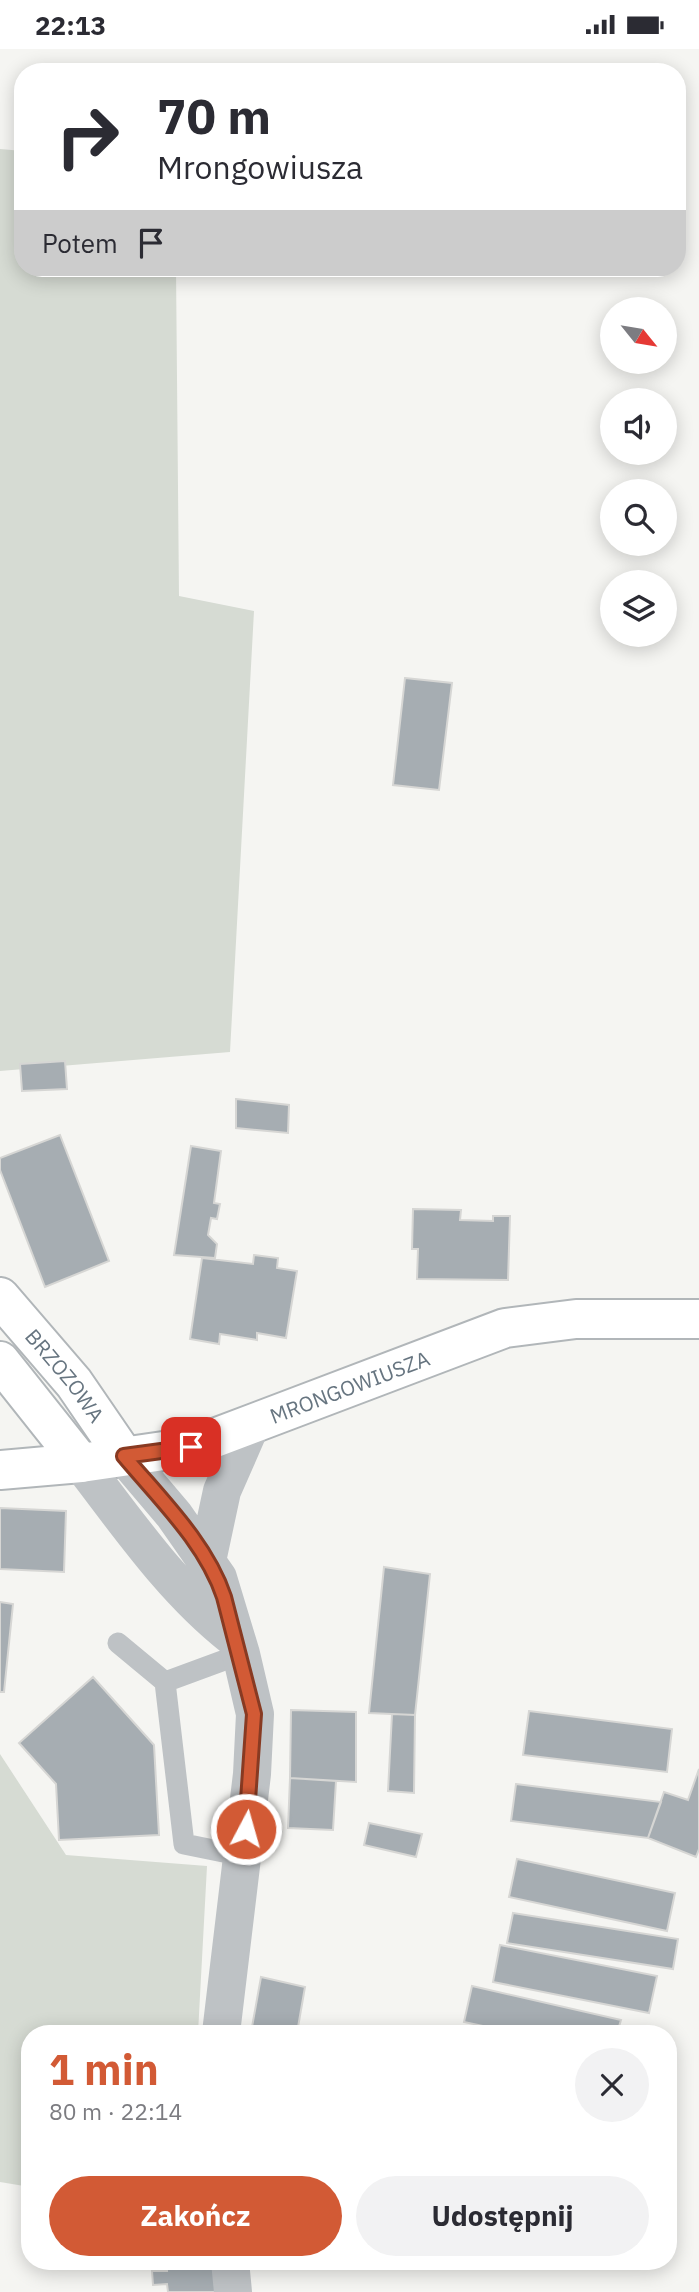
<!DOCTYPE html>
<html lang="pl">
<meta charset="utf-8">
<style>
body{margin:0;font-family:"IBM Plex Sans",sans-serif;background:#f2f2f3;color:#2b2b33;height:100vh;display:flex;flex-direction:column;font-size:26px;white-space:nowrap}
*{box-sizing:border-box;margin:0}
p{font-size:23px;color:#7c7c81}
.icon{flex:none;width:38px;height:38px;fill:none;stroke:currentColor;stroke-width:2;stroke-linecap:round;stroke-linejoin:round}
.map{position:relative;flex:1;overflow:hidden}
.side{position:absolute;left:21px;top:1976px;width:656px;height:245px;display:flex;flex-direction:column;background:#fff;border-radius:28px;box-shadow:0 4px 18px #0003}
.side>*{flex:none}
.hud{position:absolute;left:14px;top:14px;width:672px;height:214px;border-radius:28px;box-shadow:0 4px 18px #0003;background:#fff;color:#2b2b33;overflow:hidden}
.needle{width:46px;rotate:120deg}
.controls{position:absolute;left:600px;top:248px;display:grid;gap:14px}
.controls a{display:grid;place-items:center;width:77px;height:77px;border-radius:50%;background:#fff;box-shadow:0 4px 18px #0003;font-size:35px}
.pin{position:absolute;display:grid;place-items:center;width:60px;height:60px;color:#fff;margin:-30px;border-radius:14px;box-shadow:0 4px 10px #0006}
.me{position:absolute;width:77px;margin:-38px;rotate:6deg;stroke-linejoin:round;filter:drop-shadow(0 0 5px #0008)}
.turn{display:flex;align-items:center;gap:24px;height:147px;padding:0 28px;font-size:32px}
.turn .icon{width:91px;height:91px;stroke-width:2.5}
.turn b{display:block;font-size:49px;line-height:60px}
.then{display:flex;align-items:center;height:66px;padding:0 28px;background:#0003;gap:14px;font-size:26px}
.round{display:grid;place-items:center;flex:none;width:74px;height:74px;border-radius:37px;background:#f2f2f3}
.head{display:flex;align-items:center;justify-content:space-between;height:119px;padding:0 28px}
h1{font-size:42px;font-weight:700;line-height:52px;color:#d25a35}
.primary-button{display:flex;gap:14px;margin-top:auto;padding:14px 28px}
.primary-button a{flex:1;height:80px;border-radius:42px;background:#d25a35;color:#fff;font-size:28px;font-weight:700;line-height:80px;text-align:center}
.primary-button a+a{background:#f2f2f3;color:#2b2b33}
.status{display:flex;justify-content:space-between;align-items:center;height:49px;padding:0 35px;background:#fff;direction:ltr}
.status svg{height:19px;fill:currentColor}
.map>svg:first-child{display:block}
.green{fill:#d6dbd3}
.building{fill:#a6adb2;stroke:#d6d6d4;stroke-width:2}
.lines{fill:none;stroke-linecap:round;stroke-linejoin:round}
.secondary-casing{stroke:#b1b6b9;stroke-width:42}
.lane{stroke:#bec2c5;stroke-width:21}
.street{stroke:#bec2c5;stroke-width:38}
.secondary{stroke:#fff;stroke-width:38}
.route-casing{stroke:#883a22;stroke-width:18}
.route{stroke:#d25a35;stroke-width:12}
.labels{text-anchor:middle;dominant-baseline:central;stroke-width:7;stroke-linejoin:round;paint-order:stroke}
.street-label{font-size:21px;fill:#677580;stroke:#fff}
</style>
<div class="status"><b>22:13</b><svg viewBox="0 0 49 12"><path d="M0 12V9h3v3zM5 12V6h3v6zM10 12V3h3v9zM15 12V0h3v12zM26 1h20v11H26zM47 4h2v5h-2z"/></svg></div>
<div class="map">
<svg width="699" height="2243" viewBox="0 0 699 2243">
<rect width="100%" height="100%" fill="#f5f5f2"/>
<path class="green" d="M0,100L23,102V219H176L179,547L254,562L230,1003L0,1022Z
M0,1705L66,1806L207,1817L198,1984H30V2138L0,2133Z"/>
<path class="building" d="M405,629L452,634L439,741L393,736Z
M65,1012L67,1040L22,1042L20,1015Z
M236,1050L289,1056L288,1084L236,1079Z
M60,1086L109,1212L45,1238L0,1121V1109Z
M191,1097L221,1102L214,1154L220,1155L217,1170L211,1169L208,1186L217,1195L215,1209L174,1206Z
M413,1160L461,1161L460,1171L493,1172V1167H510L508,1231L417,1230L418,1200H412Z
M254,1206L278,1209L277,1219L297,1222L286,1289L257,1284V1291L220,1285L219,1295L190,1290L202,1209L253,1215Z
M0,1459L66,1462L64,1523L0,1520Z
M384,1518L430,1525L415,1666L369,1664Z
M0,1553L13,1555L4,1643H0Z
M93,1628L154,1696L159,1786L59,1791L56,1735L19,1694Z
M291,1661L356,1663V1733L290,1729Z
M529,1662L672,1680L667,1723L523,1706Z
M392,1665L415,1666L414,1744L388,1742Z
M699,1720V1800L696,1808L648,1789L664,1743L688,1751Z
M290,1729L336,1732L333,1781L288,1779Z
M516,1735L661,1753L648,1789L511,1772Z
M369,1774L422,1785L416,1808L364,1796Z
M517,1810L675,1844L667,1882L509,1848Z
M513,1864L678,1890L673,1920L507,1894Z
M500,1896L657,1927L649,1964L493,1933Z
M261,1928L305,1938L297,1984L252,1978Z
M472,1937L621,1971L617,1984H516L464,1973Z
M167,2212H213L216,2243H168L167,2235L153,2236L152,2222H167Z"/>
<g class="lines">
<g class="secondary-casing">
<g id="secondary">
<path id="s1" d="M0,1248L74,1334L124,1407"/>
<path d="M0,1312L81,1414"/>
<path id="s2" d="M0,1421L81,1414L191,1398L505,1279L576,1270H699"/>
</g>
</g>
<path class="lane" d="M118,1594L165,1633
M241,1605L165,1633L184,1795L243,1807"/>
<path class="street" d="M124,1407L174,1466L218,1529L241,1605L255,1665L252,1725L221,1984
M81,1414C128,1475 173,1541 233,1588
M207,1512L222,1442L250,1378
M230,2212L233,2243"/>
<use href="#secondary" class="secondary"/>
</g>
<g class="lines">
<g class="route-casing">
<path id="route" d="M191,1398L124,1407C160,1450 206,1494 224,1548L254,1665L246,1780"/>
</g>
<use href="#route" class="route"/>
</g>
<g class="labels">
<g class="street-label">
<text stroke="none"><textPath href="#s1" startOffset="102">BRZOZOWA</textPath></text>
<text stroke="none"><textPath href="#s2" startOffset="362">MRONGOWIUSZA</textPath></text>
</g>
</g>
</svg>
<div class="controls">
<a><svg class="needle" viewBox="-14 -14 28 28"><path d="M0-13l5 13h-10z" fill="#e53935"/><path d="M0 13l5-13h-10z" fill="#7c7c81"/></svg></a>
<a><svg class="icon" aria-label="sound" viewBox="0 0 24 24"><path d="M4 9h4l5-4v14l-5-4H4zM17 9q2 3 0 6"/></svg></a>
<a><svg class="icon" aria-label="search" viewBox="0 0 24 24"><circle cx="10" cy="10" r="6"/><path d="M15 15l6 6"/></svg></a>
<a><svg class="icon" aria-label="layers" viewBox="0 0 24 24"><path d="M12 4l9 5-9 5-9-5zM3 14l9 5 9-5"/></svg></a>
</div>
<div class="pin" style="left:191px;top:1398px;background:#d93025"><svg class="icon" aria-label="arrive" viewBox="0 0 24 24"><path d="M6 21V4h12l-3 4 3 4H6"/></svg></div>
<svg class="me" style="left:246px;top:1780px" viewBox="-20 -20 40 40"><circle r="17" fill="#d25a35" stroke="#fff" stroke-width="3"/><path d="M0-11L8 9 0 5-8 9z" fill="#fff"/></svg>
<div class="hud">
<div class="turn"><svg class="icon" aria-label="right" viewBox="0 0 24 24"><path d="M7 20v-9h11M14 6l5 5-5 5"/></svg><div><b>70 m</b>Mrongowiusza</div></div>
<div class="then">Potem<svg class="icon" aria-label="arrive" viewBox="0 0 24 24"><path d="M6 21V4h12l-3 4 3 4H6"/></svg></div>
</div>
<section class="side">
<div class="head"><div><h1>1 min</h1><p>80 m · 22:14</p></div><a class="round"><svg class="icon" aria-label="close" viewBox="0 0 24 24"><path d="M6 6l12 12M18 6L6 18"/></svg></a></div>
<div class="primary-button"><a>Zakończ</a><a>Udostępnij</a></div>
</section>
</div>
